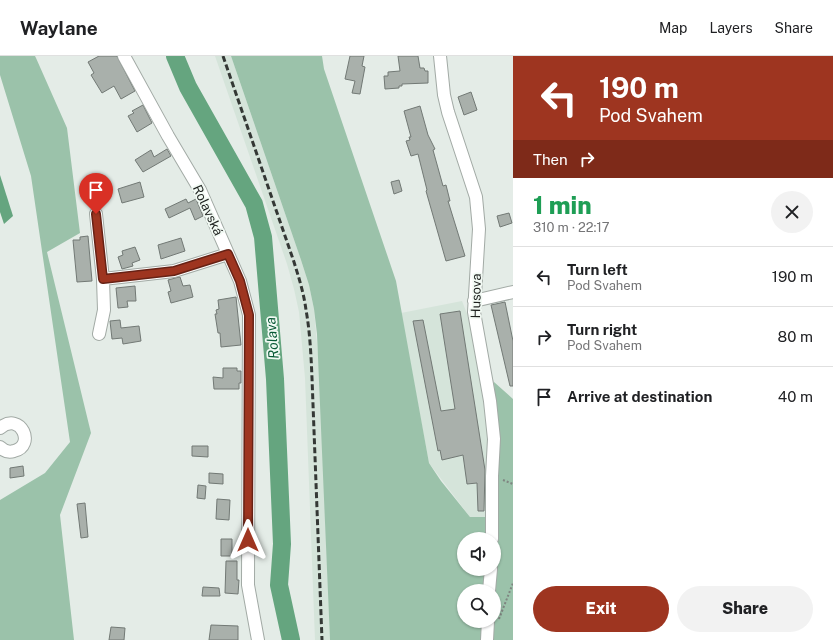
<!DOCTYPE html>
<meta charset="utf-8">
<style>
body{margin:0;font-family:"Public Sans",sans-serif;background:#f2f2f2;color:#202124;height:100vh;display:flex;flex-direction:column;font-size:15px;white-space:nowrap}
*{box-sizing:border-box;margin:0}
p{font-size:13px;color:#757577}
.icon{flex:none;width:22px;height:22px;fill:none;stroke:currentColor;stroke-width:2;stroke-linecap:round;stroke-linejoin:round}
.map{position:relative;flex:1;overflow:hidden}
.panel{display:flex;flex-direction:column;background:#fff;width:320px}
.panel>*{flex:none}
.hud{background:#9e3520;color:#fff;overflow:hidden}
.fabs{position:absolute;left:457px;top:476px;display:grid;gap:8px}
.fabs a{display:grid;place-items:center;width:44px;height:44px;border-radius:50%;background:#fff;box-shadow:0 1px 3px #0004;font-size:20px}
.pin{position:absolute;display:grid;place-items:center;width:34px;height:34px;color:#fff;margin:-41px -17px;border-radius:50% 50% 50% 0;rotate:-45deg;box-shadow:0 0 4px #0007}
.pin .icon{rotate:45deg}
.me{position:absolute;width:44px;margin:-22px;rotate:0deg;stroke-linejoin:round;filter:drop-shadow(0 0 3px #0008)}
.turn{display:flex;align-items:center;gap:14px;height:84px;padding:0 20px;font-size:18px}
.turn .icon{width:52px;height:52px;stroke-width:2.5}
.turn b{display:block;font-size:28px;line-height:34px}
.then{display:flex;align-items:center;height:38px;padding:0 20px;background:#0003;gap:8px;font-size:15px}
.round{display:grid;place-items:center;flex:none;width:42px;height:42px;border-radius:21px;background:#f2f2f2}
.headline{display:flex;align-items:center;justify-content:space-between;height:68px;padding:0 20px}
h1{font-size:24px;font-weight:800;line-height:30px;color:#1e9e55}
.action{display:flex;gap:8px;margin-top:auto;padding:8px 20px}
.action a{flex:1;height:46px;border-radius:24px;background:#9e3520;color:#fff;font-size:16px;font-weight:800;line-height:46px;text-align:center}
.action a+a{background:#f2f2f2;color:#202124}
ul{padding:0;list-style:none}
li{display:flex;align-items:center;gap:12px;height:60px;padding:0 20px;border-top:1px solid #e0e0e0}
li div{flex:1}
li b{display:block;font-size:15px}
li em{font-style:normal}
header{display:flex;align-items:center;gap:24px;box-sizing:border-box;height:56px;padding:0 20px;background:#fff;border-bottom:1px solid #e0e0e0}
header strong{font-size:19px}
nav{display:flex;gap:22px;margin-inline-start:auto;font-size:14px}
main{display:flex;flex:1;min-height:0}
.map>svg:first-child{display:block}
.built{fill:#d5e4da}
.green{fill:#9bc2aa;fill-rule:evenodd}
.water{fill:#65a57f}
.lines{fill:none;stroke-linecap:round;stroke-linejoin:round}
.river{stroke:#65a57f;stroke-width:18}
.building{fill:#a9b0ab;stroke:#727975}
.minor-casing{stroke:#a2aaa5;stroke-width:14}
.path{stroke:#7f8581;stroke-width:2;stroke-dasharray:2 2;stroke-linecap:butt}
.minor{stroke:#fff;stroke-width:12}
.rail{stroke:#343835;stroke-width:3;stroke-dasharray:6 3;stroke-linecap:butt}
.route-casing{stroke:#672215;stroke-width:10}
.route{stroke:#9e3520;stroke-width:7}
.labels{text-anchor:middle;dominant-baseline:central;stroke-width:3.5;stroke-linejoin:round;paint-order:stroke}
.street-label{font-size:13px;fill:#1d201e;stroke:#f2faf4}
.water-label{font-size:14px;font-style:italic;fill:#085935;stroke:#f2faf4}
</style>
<header>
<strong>Waylane</strong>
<nav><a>Map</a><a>Layers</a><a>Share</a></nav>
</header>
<main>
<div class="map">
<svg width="513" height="584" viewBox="0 0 513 584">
<rect width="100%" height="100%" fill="#e4ece7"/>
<path class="built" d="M215,0H231L301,204L309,229L314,253L320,322L330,584H315L305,322L299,256L294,233L287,208Z
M462,245L494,326L498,461H470L429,407L401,257Z"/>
<path class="green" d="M0,0H35L36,2L67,72L80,177L47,196L91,377L60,459L74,584H0V444L45,417L70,386L31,120L0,19Z
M231,0H322L324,13L396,225L429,407L441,425L470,461H498L494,326L513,343V584H330L317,278L314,253L309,229L301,204ZM464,483H494V513H464ZM464,535H494V565H464Z"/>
<path class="water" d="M0,119L13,160L4,168L0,156Z"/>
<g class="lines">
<path class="river" d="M175,0L188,31L254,148L263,181L275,323L282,488L279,529L291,584"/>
</g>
<path class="building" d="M99,0H117L135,35L121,43L114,30L102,37L91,19L94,17L88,6Z
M350,0H364L362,10L365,11L360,38L352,37L355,25L345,23Z
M398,0H418L420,12H424L425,15H428V27L402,28V30H399V32L385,33L384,20H388V16L400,15Z
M471,36L477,54L464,59L458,41Z
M143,49L152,67L137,76L128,60L134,57L132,55Z
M420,50L428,79L435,93L433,94L443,130L446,129L450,145H448L465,200L446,205L426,135L427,134L418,98L411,100L406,85L410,84L409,81H411L404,55Z
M167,93L171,100L143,116L135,104L151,94L154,101Z
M399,124L402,135L394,138L391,126Z
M140,126L144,141L122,147L118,133Z
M186,143L188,147L196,143L203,160L195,164L190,152L169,162L165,153Z
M509,157L512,167L500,171L497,160Z
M88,180L92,225L77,226L73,184H80V181Z
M181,182L185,195L161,203L158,189Z
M135,191L140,204L132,207L133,210L122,213L118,201L123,199L122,195Z
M179,221H180L183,230L190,229L193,241L171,247L168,236L171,235L168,224Z
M135,230L136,245H127L128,251L118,252L116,232Z
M236,241L241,289L221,291L220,277H218L215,258H217L216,254L219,253L218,244Z
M505,246L513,285V330H510L491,249Z
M460,255L485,414L484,455H478L477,427L467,428L463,399L442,404L440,394L438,395L413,265L423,264L441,355L455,353L440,258Z
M120,264L121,272L139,270L141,285L123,288L122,282L112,283L110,265Z
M223,312H237V315H241V327H239V333H214L213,321L223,322Z
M192,390H208V401L192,400Z
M23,410L24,420L10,422V412Z
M209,417L223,418V428L209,427Z
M198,429L206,430L205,443L197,442Z
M217,443L230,444L229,464L216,463Z
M85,447L88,481L81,482L77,448Z
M221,483H232V500H221Z
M226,505H237V524H239L238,538L225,537Z
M203,531L219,532L220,540H202Z
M211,569L238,570V584H209Z
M111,571L125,572L124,584H109Z"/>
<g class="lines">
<g class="minor-casing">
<path id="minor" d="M124,0L168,80L200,134L240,225L249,259L248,529L258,584
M440,0L444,39L448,56L476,141L479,173L474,256L490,345L494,383L492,420V483
M96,158L103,223L174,215L228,198
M474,245L513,236
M99,278L104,254L103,223
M0,372C21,355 36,390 14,395C8,397 4,395 0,391
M489,535L491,513
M487,584L488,565"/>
</g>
<path class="path" d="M503,424L513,428
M499,563L513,527"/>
<use href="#minor" class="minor"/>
<path class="rail" d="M223,0L294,206C299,222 304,238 306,254C310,276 311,299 312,322L322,584"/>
</g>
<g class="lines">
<g class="route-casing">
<path id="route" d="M96,158L103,223L174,215L228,198L240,225L249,259L248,484"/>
</g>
<use href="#route" class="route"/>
</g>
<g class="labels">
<g class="street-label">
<text transform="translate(208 154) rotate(65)">Rolavská</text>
<text transform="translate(476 240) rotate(-89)">Husova</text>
</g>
<g class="water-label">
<text transform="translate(272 282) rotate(-95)">Rolava</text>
</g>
</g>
</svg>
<div class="fabs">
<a><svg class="icon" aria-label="sound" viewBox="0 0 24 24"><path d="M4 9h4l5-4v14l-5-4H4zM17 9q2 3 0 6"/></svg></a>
<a><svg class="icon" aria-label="search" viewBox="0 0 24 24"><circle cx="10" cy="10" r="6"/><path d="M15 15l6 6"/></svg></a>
</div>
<div class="pin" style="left:96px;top:158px;background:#d93025"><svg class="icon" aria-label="arrive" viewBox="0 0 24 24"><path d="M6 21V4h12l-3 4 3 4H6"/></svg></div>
<svg class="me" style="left:248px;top:484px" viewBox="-20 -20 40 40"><path d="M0-17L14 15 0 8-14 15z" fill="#9e3520" stroke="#fff" stroke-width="4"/></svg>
</div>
<section class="panel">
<div class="hud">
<div class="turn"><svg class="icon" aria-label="left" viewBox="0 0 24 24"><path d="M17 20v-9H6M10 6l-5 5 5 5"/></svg><div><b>190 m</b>Pod Svahem</div></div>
<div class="then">Then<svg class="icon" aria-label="right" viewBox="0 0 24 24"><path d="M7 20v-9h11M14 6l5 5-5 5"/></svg></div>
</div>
<div class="headline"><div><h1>1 min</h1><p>310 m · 22:17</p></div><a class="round"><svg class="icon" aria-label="close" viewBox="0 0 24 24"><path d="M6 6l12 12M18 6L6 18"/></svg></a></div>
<ul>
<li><svg class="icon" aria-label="left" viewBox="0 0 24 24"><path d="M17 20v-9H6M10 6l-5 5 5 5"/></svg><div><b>Turn left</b><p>Pod Svahem</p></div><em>190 m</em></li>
<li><svg class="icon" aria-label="right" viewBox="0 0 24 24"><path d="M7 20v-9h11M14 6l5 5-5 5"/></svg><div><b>Turn right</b><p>Pod Svahem</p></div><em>80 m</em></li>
<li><svg class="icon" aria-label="arrive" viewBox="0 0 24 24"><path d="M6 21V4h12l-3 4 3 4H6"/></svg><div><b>Arrive at destination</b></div><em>40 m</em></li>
</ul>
<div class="action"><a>Exit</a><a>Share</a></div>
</section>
</main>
